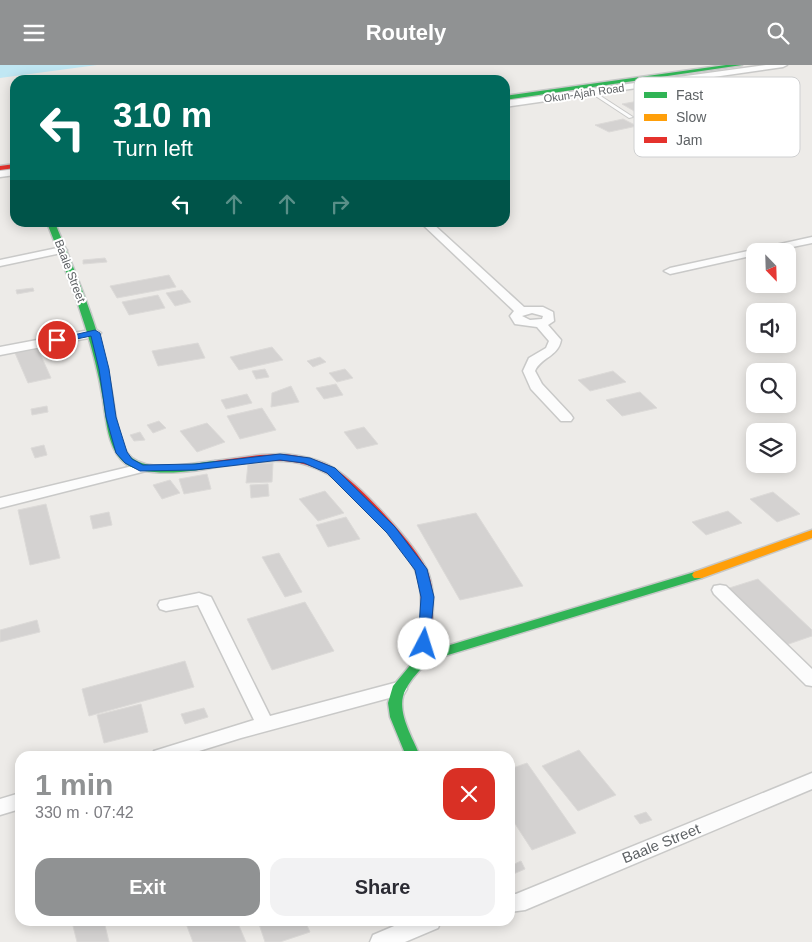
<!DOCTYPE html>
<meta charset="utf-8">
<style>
body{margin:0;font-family:Helvetica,sans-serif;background:#f2f2f3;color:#2b2b33;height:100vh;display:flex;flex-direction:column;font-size:19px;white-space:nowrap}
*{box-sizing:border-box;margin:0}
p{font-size:16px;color:#7c7c81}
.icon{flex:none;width:28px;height:28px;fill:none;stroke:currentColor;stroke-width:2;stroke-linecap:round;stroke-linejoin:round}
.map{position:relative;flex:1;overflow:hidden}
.panel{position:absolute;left:15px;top:686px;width:500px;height:175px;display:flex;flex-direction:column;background:#fff;border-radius:15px;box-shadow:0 2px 12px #0003}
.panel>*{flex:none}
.guide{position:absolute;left:10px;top:10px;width:500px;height:152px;border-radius:15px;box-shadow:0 2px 12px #0003;background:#00695c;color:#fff;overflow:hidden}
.needle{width:32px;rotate:157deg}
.buttons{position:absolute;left:746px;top:178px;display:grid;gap:10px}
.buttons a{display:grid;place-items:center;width:50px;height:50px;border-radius:10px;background:#fff;box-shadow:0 2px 12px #0003;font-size:25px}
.pin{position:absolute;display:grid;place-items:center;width:42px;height:42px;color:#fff;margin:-21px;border:2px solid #fff;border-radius:50%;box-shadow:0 1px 5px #0007}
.me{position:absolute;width:55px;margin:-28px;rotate:5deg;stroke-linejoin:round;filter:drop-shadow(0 0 4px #0008)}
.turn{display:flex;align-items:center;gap:18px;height:105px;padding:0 20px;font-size:22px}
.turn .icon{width:65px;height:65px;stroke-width:2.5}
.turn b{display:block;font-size:35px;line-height:42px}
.lanes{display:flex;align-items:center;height:48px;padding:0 20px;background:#0003;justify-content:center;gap:25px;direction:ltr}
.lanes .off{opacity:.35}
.round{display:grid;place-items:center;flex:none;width:52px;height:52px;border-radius:15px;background:#f2f2f3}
.head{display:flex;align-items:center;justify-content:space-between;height:85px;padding:0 20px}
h1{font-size:30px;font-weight:600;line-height:38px;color:#909293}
.action{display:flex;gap:10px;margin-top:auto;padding:10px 20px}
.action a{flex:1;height:58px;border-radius:15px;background:#909293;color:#fff;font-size:20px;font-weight:600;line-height:58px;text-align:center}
.action a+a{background:#f2f2f3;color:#2b2b33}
header{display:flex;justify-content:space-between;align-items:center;height:65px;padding:0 20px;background:#909293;color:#fff;font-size:22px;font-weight:600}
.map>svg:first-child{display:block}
.water{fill:#c0e7f3}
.building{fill:#d4d2d1;stroke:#dcdad8}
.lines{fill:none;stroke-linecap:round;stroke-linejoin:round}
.lane-casing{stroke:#c9c9c8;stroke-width:2}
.street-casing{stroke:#c9c9c8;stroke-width:3}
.fast-casing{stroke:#c7c8c8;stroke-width:3}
.slow-casing{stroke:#c7c8c8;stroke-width:3}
.jam-casing{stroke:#c7c8c8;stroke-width:3}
.lane{fill:#fcfcfc;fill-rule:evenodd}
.street{fill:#fcfcfc;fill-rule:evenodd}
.fast{fill:#30b455;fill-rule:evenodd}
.slow{fill:#ff9f0a;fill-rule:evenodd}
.jam{fill:#e5322d;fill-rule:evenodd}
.route{fill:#1a73e8;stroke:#114b97}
.labels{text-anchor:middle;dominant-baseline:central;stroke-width:4;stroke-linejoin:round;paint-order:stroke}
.far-street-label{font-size:11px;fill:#5e6265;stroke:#fff}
.street-label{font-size:12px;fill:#5e6265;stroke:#fff}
.near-street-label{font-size:15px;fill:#5e6265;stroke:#fff}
.key{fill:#fff;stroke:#cfd0d1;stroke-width:1}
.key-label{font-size:14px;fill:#5e6265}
</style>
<header><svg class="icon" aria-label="menu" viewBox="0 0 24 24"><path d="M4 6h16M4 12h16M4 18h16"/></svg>Routely<svg class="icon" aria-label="search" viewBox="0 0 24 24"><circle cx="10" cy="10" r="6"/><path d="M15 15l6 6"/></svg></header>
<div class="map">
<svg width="812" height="877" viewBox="0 0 812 877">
<rect width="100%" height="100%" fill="#edebe8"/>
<path class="water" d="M0,0H97L0,13Z"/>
<path class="building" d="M644,35L663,46L641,50L622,39Z
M623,54L637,61L609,67L595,60Z
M105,193L107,197L83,199V195Z
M169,210L176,222L117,233L110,221Z
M33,223L34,226L17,229L16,225Z
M182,225L191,237L175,241L166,228Z
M158,230L165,243L129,250L122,237Z
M198,278L205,293L158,301L152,286Z
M272,282L283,295L239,305L230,292Z
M38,284L51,313L28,318L15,288Z
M320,292L326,297L313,302L307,296Z
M265,304L269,312L256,314L252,306Z
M345,304L353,313L337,317L329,308Z
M613,306L626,317L590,326L578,315Z
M336,319L343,330L324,334L316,323Z
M291,321L299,337L271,342L272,328Z
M640,327L657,343L622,351L606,335Z
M247,329L252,338L226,344L221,335Z
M47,341L48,347L32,350L31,344Z
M262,343L276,365L240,374L227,351Z
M159,356L166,363L153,368L147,360Z
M207,358L225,377L197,387L180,366Z
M364,362L378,379L357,384L344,367Z
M140,367L145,375L134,376L130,370Z
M44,380L47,390L35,393L31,383Z
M273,398L272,417L246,418L248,399Z
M207,409L211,424L184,429L179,414Z
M170,415L180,428L162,434L153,420Z
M268,419L269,431L251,433L250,420Z
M325,426L344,448L318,456L299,434Z
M773,427L800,449L777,457L750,434Z
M46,439L60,493L30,500L18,445Z
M728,446L742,458L706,470L692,457Z
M109,447L112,460L93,464L90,451Z
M476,448L523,521L460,535L417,460Z
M346,452L360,474L328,482L316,460Z
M279,488L302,527L285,532L262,492Z
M758,514L812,565V571L780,582L723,525Z
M305,537L334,586L272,605L247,554Z
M37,555L40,567L0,577V565Z
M185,596L194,622L89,651L82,624Z
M141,639L148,667L104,678L97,650Z
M204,643L208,652L185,659L181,649Z
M579,685L616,730L578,746L542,701Z
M527,698L576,768L532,785L510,751V704Z
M646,747L652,755L640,759L634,751Z
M521,796L525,804L511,810L510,801Z
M87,856H104L109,877H77L73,861Z
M185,856H237L246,877H193Z
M258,856H305L310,867L280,877H265Z"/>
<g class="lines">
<g class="lane-casing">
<path id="lane" d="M591,26H593L633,52L629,53L591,28Z"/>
</g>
<g class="street-casing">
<path id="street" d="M766,0H787L783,2L505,42V36Z
M15,104V110L0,112V106Z
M421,158H432L524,242H543L553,247L554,256L548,260L561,275C558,292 541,292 535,306L542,319L571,350L573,353L571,356H561L531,324L523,306L529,293L546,283L549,276L537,262L515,259L510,251L514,246ZM532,248L543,251L542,254L530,255L522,251Z
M812,172V178L773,186H755V190L670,209L664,206L670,203Z
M62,182L67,185L66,187L0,201V195Z
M95,264L101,268L99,271L0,290V282Z
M141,399L146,400L148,403L146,406L0,443V433Z
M720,520L726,521L812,604V621L806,620L714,529L712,525L714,521Z
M199,528L211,532L213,536L270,651L398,617L404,619L407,624L404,629L241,673L183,691H152L154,686L254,655L198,540L166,546L160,544L158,540L160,536Z
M812,708V724L525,845L510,847V829H516Z
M20,728V744L0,750V734Z
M406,856H441L438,863L405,877H370L373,870Z"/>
</g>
<g class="fast-casing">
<path id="fast" d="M726,0H742L505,35V31Z
M47,158H55C78,214 102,269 112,328C115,346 118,382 132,393C151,408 193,398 215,396L219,397L220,399L219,401C196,407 146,413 126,399C108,386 106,355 103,335C93,273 70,216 47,158Z
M698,506L702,507L704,510L702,513L428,596C420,605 411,614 406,624C394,644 413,673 420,691H406L390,652L388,638L393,621L417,592L421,559H431L432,562L430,586Z"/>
</g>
<g class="slow-casing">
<path id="slow" d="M812,465V473L702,513H694L692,510L694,507Z"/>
</g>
<g class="jam-casing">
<path id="jam" d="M15,99V103L0,105V101Z
M284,389C301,391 320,394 335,404C360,420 415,479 427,505C435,523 433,543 432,562L431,565H421L420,562C421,543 423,523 415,505C404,480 351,424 328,409C321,405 314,402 307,400C277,391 245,399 215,402L210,399L215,396L260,390Z"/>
</g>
<use href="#lane" class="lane"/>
<use href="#street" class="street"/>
<use href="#fast" class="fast"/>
<use href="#slow" class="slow"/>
<use href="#jam" class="jam"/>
</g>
<path class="route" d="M95,265L100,268L109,304L116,352L127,387L132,394L143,400L195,399L280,389L310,393L335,403L395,462L427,504L434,532L429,583L424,584L418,579L421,532L415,505L387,468L327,408L304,398L280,395L195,405L140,406L125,398L116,388L106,352L99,304L91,271L57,278L52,275Z"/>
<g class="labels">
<g class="far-street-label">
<text transform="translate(584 28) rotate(-8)">Okun-Ajah Road</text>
</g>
<g class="street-label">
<text transform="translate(70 206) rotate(69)">Baale Street</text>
</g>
<g class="near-street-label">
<text transform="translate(661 778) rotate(-22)">Baale Street</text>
</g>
</g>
<rect x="634" y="12" width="166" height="80" rx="8" class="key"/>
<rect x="644" y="27" width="23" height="6" fill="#30b455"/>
<rect x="644" y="49" width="23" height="7" fill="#ff9f0a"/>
<rect x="644" y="72" width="23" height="6" fill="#e5322d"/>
<g class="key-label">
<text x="676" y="35">Fast</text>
<text x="676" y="57">Slow</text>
<text x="676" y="80">Jam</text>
</g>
</svg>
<div class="buttons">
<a><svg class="needle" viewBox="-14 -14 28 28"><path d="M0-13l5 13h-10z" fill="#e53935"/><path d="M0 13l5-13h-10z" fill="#7c7c81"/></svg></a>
<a><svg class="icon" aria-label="sound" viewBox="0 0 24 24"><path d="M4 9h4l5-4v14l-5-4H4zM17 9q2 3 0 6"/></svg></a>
<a><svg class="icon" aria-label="search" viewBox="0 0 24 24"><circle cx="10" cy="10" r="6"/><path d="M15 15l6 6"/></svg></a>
<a><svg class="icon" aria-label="layers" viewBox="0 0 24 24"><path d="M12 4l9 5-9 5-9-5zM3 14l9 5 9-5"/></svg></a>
</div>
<div class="pin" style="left:57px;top:275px;background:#d93025"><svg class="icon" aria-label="arrive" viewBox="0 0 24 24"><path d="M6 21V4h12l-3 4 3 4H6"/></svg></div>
<svg class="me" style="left:424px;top:579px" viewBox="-20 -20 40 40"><circle r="19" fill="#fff"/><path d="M0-13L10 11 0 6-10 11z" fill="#1a73e8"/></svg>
<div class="guide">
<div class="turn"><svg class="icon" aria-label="left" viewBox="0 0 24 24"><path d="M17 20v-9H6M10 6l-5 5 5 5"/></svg><div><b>310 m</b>Turn left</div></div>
<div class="lanes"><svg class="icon" aria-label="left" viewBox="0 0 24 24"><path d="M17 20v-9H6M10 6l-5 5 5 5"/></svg><svg class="icon off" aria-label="ahead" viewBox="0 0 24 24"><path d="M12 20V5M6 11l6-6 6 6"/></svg><svg class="icon off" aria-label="ahead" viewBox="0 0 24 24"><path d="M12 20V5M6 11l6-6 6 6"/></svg><svg class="icon off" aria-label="right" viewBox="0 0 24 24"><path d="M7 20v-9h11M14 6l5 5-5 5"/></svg></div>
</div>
<section class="panel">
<div class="head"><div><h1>1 min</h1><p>330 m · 07:42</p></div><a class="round" style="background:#d93025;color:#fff"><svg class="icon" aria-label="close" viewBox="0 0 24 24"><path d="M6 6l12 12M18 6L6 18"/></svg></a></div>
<div class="action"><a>Exit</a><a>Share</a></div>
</section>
</div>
